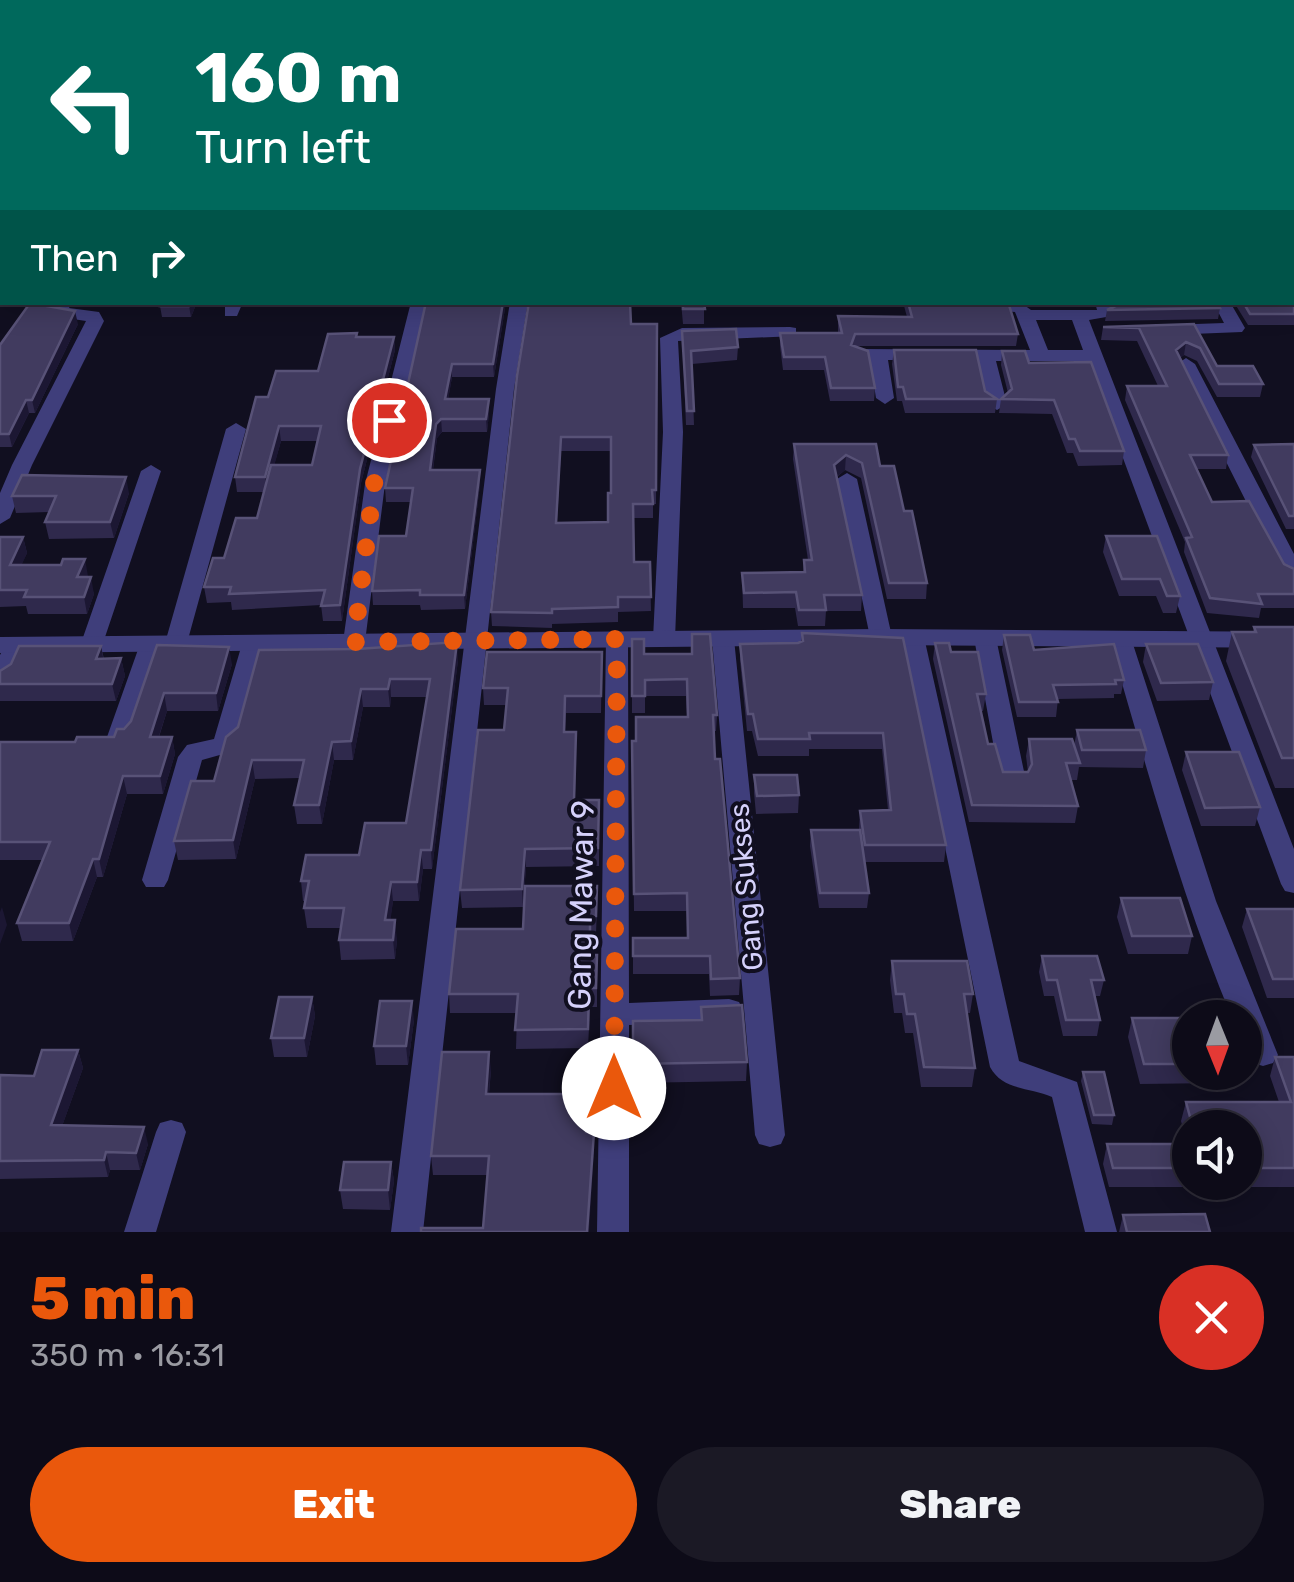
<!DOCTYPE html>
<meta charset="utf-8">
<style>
body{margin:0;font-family:Rubik,sans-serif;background:#1b1925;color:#f1f3f6;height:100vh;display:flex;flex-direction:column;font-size:38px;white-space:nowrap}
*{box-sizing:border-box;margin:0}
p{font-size:32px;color:#9a9ba2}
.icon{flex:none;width:55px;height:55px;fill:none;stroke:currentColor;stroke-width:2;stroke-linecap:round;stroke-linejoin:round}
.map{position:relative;height:1232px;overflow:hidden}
.sheet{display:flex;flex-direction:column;background:#0d0b18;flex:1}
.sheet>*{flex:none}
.hud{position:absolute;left:0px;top:0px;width:1295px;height:305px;box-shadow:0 5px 25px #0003,0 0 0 2px #2d2b37;background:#00695c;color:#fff;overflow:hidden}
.needle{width:65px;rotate:179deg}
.buttons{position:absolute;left:1172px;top:1000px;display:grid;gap:20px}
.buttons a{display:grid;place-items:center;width:90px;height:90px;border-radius:50%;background:#0d0b18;box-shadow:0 5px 25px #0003,0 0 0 2px #2d2b37;font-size:50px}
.pin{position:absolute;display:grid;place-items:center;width:85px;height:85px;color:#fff;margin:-42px;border:5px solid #fff;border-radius:50%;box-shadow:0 2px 10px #0007}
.me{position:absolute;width:110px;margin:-55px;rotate:0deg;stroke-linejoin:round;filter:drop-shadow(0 0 8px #0008)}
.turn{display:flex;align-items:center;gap:35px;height:210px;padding:0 30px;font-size:45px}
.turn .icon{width:130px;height:130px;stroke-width:2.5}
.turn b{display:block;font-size:70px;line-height:85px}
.then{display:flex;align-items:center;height:95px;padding:0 30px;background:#0003;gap:20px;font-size:38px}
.round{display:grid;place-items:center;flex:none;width:105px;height:105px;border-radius:52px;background:#1b1925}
.summary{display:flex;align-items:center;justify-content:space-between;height:170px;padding:0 30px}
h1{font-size:60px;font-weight:800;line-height:75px;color:#ea580c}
.action{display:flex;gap:20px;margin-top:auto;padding:20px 30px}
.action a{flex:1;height:115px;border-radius:60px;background:#ea580c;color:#fff;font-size:40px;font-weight:800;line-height:115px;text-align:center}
.action a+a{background:#1b1925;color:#f1f3f6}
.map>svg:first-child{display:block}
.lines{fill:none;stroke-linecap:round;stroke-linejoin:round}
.minor{fill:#3f3e7b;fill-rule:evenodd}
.tertiary{fill:#3f3e7b;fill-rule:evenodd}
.wall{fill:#2f294c;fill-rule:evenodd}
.shaded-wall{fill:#1c1733}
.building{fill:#413b5f;stroke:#585277;stroke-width:2.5;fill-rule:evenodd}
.route{stroke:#ea580c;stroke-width:18;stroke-dasharray:0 32.4}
.labels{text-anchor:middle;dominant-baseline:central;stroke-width:8;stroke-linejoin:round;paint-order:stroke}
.street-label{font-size:28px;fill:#d5d1fb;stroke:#110f20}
.near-street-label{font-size:32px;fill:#d5d1fb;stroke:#110f20}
</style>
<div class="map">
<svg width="1294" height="1232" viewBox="0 0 1294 1232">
<rect width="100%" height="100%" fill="#110f20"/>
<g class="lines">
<path class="minor" d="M492,0H504V2H492Z
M611,0H623V2H611Z
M974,0H986L987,2H975Z
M1046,0H1059L1060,2H1047Z
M1292,83H1294V92H1292Z
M54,302H72L69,308L99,312L104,321L32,465L10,518L0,524V493L12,465L86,321L53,316L50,312Z
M225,302H243L237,316H225Z
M411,302H429L385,484L365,642L354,649L343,642L365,484Z
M510,302H528L514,389L423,1232H391L496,389Z
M971,302H1020L1031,310H1097L1095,302H1113L1112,316L1089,320L1294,849V893L1285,891L1281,884L1087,361H996L1007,404L997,410L987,404L977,360H888L894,398L885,404L876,398L870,360L854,358L851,354L860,349L1030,350L1015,312L973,308ZM1036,320H1072L1083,350H1048Z
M1213,302H1230L1245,328L1242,332L1167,335L1158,330L1167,325L1224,323Z
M790,327L796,328V336L678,341L683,432L675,639L664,646L656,644L653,639L663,432L660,338L682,328Z
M1186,358L1195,364L1294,554V582L1283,575L1177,364Z
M236,423L246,429L187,643L184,648H168L165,643L226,429Z
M151,465L161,471L102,646L99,651H83L80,646L141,471Z
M847,473L857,479L892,637L881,644L870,637L837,479Z
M913,630L924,637L1019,1061L1077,1082L1117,1232H1085L1052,1097C1030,1087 1003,1091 990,1067L902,637Z
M985,631L996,638L1026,781L1022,787H1004L1000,781L974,638Z
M1120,631L1131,638L1216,901L1278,1055L1273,1063L1263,1066L1253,1063L1245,1047V1018H1232C1181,895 1146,766 1109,638Z
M617,632L628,639L629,1003L729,999L739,1002L743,1010L739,1018L729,1021L629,1025V1232H597L606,639Z
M723,632L734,639L785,1135L781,1144L770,1147L759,1144L755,1135L712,639Z
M151,637L162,644L131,737L128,743H110L107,737L140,644Z
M253,637L264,644L237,745L234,751L202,760L168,880L164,887H146L142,880L178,757L187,745L214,739L242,644Z
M16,638L27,645L12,680L0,687V655L8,640Z
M171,1120L182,1123L186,1132L156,1232H124L156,1132L160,1123Z"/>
<path class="tertiary" d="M881,629L1294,632V648L881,645L0,653V637Z"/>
</g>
<path class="wall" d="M0,106H2V197H0Z
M1294,299V325H1248L1235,304L1236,302H1292Z
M197,302L191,317H162L160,306Z
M426,302H506L494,377H452L448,399H489V413L487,432H442L437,438L433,470H480V484L465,609L421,610L420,605H373L372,591L406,536L411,502H386L385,488Z
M529,302L631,324H657L656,504H653V518H633L634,562H650L651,611L618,612V622L552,624V628L492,626L491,612ZM561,451H611V493L608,522L557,523Z
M681,302H704V324H683Z
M903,302H1008L1018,334L1016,346H854L875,388L874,401H830L824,370H783L780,346V333H838V316L907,317Z
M1028,302H1094L1092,306H1033Z
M1117,302H1217L1220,308L1218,319L1105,321L1107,310L1117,305Z
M78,324L35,413H29L12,447H0V345Z
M1194,324L1217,366L1263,384L1260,397H1217L1197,361L1184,355L1180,358L1228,455L1226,469H1196L1212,502L1284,564L1294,569V608H1261L1259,618L1207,613L1184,552L1185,542L1125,400L1127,386H1158L1137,341L1101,340L1103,327Z
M682,331L738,347L737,360L692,364L694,425H686Z
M357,337H394L395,350L361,483L342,621H323L321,605L232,610L231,602L207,603L204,587L224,558L257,518L264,492H237L235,477L268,397L318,371ZM281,441H318L312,465H274Z
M894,350L985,391L997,399L995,413H905L902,401H897L892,364Z
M1002,351L1029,363L1124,451L1122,465L1078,466L1073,453H1067L1052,414L999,413L1001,399L1008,393L1001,365Z
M794,444H876L880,466L904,511L927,583L926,599H887L861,478L845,470L837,477L862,595L861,611H826L825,626H798L795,608H743L742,573L803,572L804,560H808L793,459Z
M1294,444V529H1286L1251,457L1254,445Z
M129,493L114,538L49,539L45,522L49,512L16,513L12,496Z
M1106,536L1180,596L1176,613H1163L1156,596H1119L1103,552Z
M0,537H23L27,553L21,565L88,576L94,594L87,614H28L26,606L0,607Z
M1254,627H1294V788H1275L1226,661L1232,632H1253Z
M802,633L903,638L946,845L944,862H865L869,893L867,908H819L810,846L811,830H859L860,811L888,810L882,749H809V756H758L752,731H747L740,660V644L798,643L801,641Z
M1004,635L1034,650L1124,680L1121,694H1114V698L1058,699L1056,717H1017L1002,650Z
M632,639L644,654H692L717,715L716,731H714L715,759L740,978L739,995L710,996L709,974H633V938H687V911H634L632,741H636L687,717L686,696H645V713H632Z
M935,643L951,652L986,694L983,711H980L988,744L1003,772H1028L1026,756L1029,739L1074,746L1077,730L1146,750L1143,768L1079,767L1077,780H1071L1078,806L1075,823L969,822L933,659Z
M1146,644L1213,682L1209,700L1157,701L1143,662Z
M157,645L232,664L218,711H167L159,737H172L175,754L163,794H127L103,877H97L73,941H22L17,923L43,860H0V742H75L114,737L124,729L131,721Z
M101,646L104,659L121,658L125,676L116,701H0V671Z
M259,650L458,660L432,869H423L419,901H393L390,920L397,940L395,959L341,960L339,940L341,928H307L304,908L305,901H303L301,881L359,855L406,823L427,697H391L390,707H363L353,760H334L322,824H297L294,805L300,778L255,779L236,859L178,860L174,841L214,781L238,727Z
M602,652L601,713H566L565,732L576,750L575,800H599V866L526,867L523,907L462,908L460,890L504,730L507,705H484L483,688Z
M1186,752L1260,807L1255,826H1201L1182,770Z
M754,775L799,795L798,813L756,814L754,793Z
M1121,898L1192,936L1188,954H1128L1117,917Z
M597,904L596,935H591L590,955H597V1007H590L588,1048L516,1049L517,1013H450L449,994L523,929Z
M1247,909H1294V998H1267L1242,927Z
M1042,956L1104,980L1100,996H1094L1100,1020L1097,1036H1063L1054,996H1044L1039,972Z
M892,961L973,994L970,1013H967L975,1068L972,1087H921L913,1033H905L902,1013H894L890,980Z
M312,997L315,1016L307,1057H274L271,1038Z
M701,1007L747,1062L746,1081L633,1083V1021L701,1020Z
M1132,1018H1190V1072H1223L1220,1083L1140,1084L1128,1037Z
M414,1020L408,1065H376L374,1046Z
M78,1050L83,1068L62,1126L148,1144L140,1170H110L108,1177L0,1179V1075L34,1076Z
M1275,1057H1294V1187H1109L1103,1164L1107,1144H1187L1181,1121L1186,1102H1279L1270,1076ZM1190,1128H1245V1182H1190Z
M491,1070L489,1094H587V1132H594V1151L487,1175H433L431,1156Z
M1083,1072L1114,1115L1112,1125L1092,1124L1081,1081Z
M391,1162L394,1181L390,1210L343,1209L340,1190Z
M1123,1215L1210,1232H1119Z"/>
<path class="shaded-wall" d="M190,302H197L191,317L189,306Z
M503,302H506L494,377L493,364Z
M75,311L78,324L35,413L32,400Z
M394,337L395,350L361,483L342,621L340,605L360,469Z
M1186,342L1184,355L1173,363L1176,350Z
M452,364V377L446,413L445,399Z
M489,399V413L487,432L486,419Z
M26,400L29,413L12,447L9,434Z
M441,419L442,432L437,438L431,484L430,470L436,424Z
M279,426L281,441L267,492L265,477Z
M561,437V451L556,537V523Z
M846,455L845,470L833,480L834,465Z
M480,470V484L465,609L464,595Z
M126,477L129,493L114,538L110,522Z
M23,537L27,553L14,582L10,565Z
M85,559L88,576L81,594L77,577Z
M91,577L94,594L87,614L84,597Z
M457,642L458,660L432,869L431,850Z
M101,646L104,663L96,659Z
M229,647L232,664L218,711L216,693Z
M121,658L125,676L116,701L112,684Z
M390,679L391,697L390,707L388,689Z
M361,689L363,707L353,760L351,741Z
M164,693L167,711L153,754L150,737Z
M172,737L175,754L163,794L160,776Z
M332,742L334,760L322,824L319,805Z
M252,760L255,779L236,859L233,840Z
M123,776L127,794L103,877L99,859Z
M525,849L526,867L523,907L522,889Z
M421,850L423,869L419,901L417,882Z
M93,859L97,877L73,941L69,923Z
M391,882L393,901L388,940L385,920Z
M2,907L7,925L0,944V912Z
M395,920L397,940L395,959L393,940Z
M312,997L315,1016L307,1057L304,1038Z
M412,1001L414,1020L408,1065L406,1046Z
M78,1050L83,1068L56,1143L51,1125Z
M489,1052L491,1070L487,1113L486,1094Z
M144,1127L148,1144L140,1170L136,1153Z
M594,1132V1151L589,1232H587Z
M106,1152L110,1170L108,1177L104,1160Z
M391,1162L394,1181L390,1210L388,1190Z"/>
<path class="building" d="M184,0H211L209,2H182Z
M222,0H289L288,2H220Z
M564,0H607V2H564Z
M676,0H771L772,2H676Z
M809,0H962L963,2H809Z
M1149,0H1173L1174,2H1151Z
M1238,0H1294V14L1292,13V2H1239Z
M1292,26L1294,27V67H1292Z
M0,106H2V148L0,147Z
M2,152V186H0V159Z
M1292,162L1294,163V203H1292Z
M1292,223L1294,225V276L1292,274Z
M1292,298L1294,299V314H1250L1243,302H1292Z
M161,302H190L189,306H160Z
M426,302H503L493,364H452L445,399H489L486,419H441L436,424L430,470H480L464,595H420V590L372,591L379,536H406L413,488H385Z
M529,302H630L631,324H657L656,490H652L653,504H633L634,562H650L651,597H618V607L552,609V613L491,612L517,376ZM561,437H611V493H608V522L556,523Z
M683,302H704L705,309H683Z
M908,302H1008L1018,334H855L851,345L868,351L875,388H831L825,357H784L780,333H842L838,316L912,317Z
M1118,302H1217L1220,308L1107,310L1118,305Z
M30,303L75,311L32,400H26L9,434H0V345Z
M1194,324L1217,366H1253L1263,384H1219L1200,348L1186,342L1176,350L1228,455H1190L1212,502L1249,501L1284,564L1294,569V594H1258L1262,604L1210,598L1186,538L1192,537L1127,386H1167L1139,328L1103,327Z
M736,329L738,347L691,351L694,411H687L682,331Z
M357,333L356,337H394L360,469L340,605L321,606L325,590L229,594L231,587H204L213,558H224L236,518H257L271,465H312L321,426H279L265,477H235L256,397H268L276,371H318L328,334Z
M894,350H976L985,391L997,399H906L903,387H898Z
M1002,351H1025L1029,363L1091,362L1124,451H1080L1075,439H1069L1054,400L1001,399L1012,389Z
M794,444H876L880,466H894L904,511H912L927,583H889L862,463L846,455L834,465L862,595H824L826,610H799L796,592L744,593L742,573L805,572L804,560H812Z
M1294,444V516H1289L1254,445Z
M22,475L126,477L110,522H45L56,496H12Z
M1106,536H1157L1180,596H1167L1160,579H1122Z
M0,537H23L10,565H61L63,559H85L77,577H91L84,597H24L27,590H0Z
M1254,627H1294V758H1282L1232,632H1256Z
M802,633L903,638L946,845H865L860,811L891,810L883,733H809L810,739H758L753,714H748L740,644L798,643L803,641Z
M692,634H710L717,715H713L715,759H720L740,978L711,979L710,956H633V938H688L687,893L634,894L632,741H636V717H688L687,679L645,680V696H632V639H644V654H692Z
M1004,635H1030L1034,650L1114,644L1124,680H1115L1116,684L1053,685L1058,702H1019Z
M457,642L431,850H421L417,882H391L385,920H395L393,940H339L344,908H304L309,881H301L306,855H359L365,823H406L430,679H390L388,689H361L351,741L332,742L319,805H294L304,760H252L233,840L174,841L191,781H214L226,737L238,727L259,650L357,649Z
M935,643H949L951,652H978L986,694H977L988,744H995L1003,772H1028L1032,764L1029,739H1072L1080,763H1066L1078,806L972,805Z
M1146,644H1198L1213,682L1161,683Z
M157,645L229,647L216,693H164L150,737H172L160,776H123L99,859H93L69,923H17L50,842H0V742H75L77,737H114L117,729H124L131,721Z
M19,646H101L96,659L121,658L112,684H0V671L11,664Z
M487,652H602L601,696H565L564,732H576L574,800H599L598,848L525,849L522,889L460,890L478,730H504L508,688H483Z
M1077,730H1140L1146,750H1082Z
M1186,752H1239L1260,807L1205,808Z
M754,775H797L799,795L757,796Z
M811,830H860L869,893H820Z
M525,886H597L596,916H590V955H597L596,988H589L588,1029L515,1030L518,994H449L456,929H523Z
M1121,898H1180L1192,936H1132Z
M1247,909H1294V979H1273Z
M1042,956H1097L1104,980H1091L1100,1020H1066L1057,980H1047Z
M892,961H967L973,994H964L975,1068L924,1067L915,1014H907L904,994H896Z
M279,997H312L304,1038H271Z
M380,1001H412L406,1046H374Z
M742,1005L747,1062L633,1064V1021L702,1020L701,1007Z
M1132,1018H1190V1064H1144Z
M42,1050H78L51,1125L144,1127L136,1153L106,1152L104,1160L0,1161V1075L34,1076Z
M442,1052H489L486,1094H587L586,1132H594L587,1232H421V1228H483L489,1156H431Z
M1275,1057H1294V1168H1245V1128H1193L1186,1102H1291Z
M1083,1072H1104L1114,1115H1094Z
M1107,1144H1190V1168H1113Z
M344,1162H391L388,1190H340Z
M1205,1214L1210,1232H1127L1123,1215Z"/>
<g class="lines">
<path class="route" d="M389,420L374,484L354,642L617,639L614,1088"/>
</g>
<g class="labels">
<g class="street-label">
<text transform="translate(746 887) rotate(-95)">Gang Sukses</text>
</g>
<g class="near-street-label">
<text transform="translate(581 905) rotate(-89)">Gang Mawar 9</text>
</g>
</g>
</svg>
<div class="buttons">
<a><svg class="needle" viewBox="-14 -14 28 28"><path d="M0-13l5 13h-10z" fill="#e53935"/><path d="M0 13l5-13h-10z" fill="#9a9ba2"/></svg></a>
<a><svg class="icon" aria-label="sound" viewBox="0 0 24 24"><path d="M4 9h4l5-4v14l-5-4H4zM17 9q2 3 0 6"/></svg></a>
</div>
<div class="pin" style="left:389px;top:420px;background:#d93025"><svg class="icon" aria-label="arrive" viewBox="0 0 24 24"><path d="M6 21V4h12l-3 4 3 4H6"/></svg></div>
<svg class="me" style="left:614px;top:1088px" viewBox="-20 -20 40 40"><circle r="19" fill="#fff"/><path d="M0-13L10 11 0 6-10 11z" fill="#ea580c"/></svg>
<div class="hud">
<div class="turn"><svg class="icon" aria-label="left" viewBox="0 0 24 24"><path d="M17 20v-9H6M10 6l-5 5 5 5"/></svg><div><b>160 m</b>Turn left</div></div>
<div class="then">Then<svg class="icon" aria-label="right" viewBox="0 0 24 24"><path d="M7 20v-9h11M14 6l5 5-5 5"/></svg></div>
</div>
</div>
<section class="sheet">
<div class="summary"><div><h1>5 min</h1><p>350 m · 16:31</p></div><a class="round" style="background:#d93025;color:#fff"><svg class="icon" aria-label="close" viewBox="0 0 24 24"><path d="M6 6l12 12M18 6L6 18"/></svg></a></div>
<div class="action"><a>Exit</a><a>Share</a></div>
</section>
